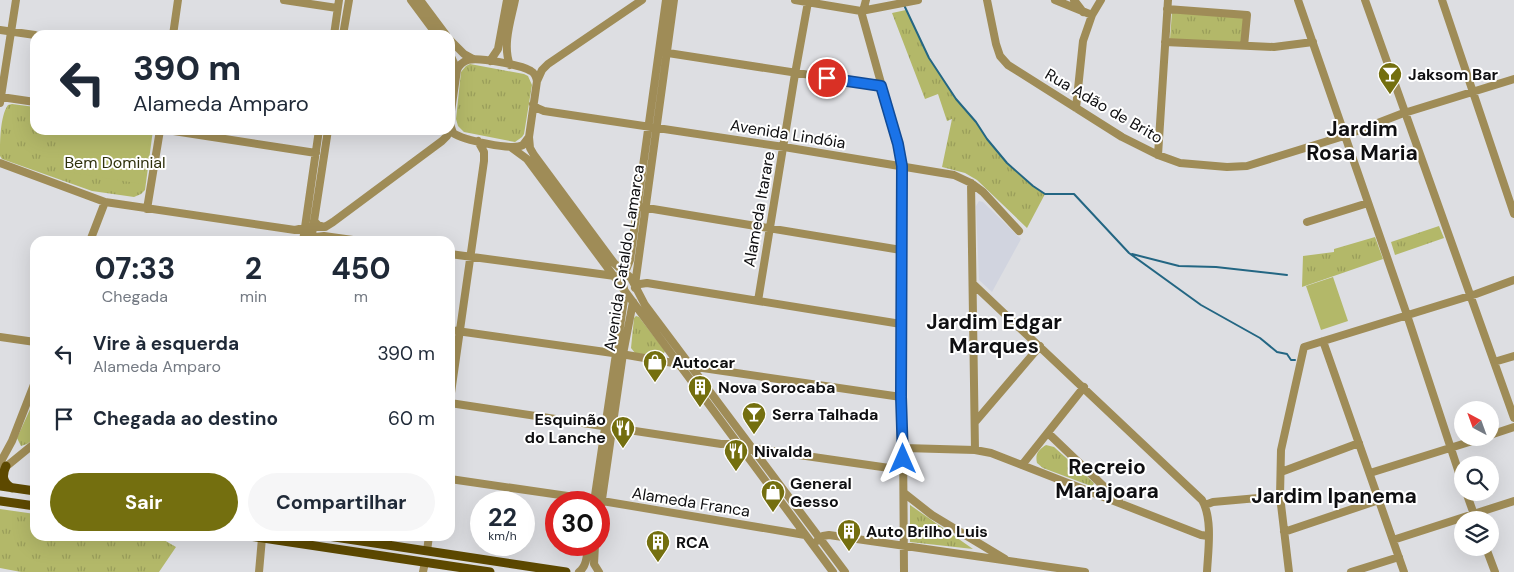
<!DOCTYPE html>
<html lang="pt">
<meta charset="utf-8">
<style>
body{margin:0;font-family:"DM Sans",sans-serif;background:#f6f6f7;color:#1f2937;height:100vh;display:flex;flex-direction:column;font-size:19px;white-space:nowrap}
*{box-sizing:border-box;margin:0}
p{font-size:16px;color:#747a83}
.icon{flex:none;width:28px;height:28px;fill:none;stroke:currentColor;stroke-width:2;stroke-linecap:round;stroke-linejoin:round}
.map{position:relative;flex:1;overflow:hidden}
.details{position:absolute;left:30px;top:236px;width:425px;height:305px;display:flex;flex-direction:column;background:#fff;border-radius:15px;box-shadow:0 5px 20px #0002}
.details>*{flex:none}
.top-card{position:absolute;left:30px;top:30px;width:425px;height:105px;border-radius:15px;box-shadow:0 5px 20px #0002;background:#fff;color:#1f2937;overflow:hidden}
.needle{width:32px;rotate:319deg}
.fabs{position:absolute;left:1454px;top:401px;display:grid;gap:10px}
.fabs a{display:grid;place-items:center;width:45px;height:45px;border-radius:50%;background:#fff;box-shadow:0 5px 20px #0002;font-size:25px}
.speed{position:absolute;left:470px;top:491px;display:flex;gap:10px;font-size:25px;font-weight:700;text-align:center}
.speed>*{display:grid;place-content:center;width:65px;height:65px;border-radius:50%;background:#fff;box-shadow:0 5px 20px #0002;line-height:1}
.speed small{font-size:12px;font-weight:400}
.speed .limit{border:8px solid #d22;background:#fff;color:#111}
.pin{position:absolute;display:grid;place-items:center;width:42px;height:42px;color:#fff;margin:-21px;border:2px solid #fff;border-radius:50%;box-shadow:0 1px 5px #0007}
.me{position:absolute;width:55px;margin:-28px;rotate:0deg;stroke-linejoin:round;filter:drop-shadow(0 0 4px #0008)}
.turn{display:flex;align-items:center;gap:18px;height:105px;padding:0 20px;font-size:22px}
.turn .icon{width:65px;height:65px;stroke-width:2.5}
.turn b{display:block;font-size:35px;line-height:42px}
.eta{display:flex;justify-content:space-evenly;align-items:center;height:85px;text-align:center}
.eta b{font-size:30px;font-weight:700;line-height:35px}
.cta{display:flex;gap:10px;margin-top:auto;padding:10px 20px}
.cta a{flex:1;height:58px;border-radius:30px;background:#746f0f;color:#fff;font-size:20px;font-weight:700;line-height:58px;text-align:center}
.cta a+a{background:#f6f6f7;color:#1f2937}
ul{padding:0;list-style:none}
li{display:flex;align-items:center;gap:15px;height:65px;padding:0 20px}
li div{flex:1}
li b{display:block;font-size:19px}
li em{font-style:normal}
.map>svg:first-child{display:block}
.built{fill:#d1d4df}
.grass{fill:url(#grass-tufts)}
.garden{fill:#b3b869}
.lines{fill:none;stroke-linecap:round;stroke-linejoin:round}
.stream{stroke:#236683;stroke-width:2}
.minor{stroke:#9f8c57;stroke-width:8}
.major{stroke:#5d4900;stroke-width:9}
.route-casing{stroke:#114b97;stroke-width:12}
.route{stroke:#1a73e8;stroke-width:9}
.labels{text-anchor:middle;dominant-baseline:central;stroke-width:4;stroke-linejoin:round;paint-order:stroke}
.poi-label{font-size:16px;font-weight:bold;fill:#0f0f11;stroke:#fff;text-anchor:start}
.street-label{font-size:16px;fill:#0f0f11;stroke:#fff}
.park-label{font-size:16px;fill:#2f310d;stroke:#fff}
.district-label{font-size:21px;font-weight:bold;fill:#0f0f11;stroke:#fff}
</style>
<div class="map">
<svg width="1514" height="572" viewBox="0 0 1514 572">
<defs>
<pattern id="grass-tufts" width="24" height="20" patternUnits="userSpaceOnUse" patternTransform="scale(1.25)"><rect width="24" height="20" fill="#b3b869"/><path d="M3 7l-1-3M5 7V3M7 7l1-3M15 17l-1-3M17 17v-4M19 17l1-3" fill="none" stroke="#999d5a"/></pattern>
</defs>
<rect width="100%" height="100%" fill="#dddee2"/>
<path class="built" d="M979,201L983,202L1021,239L992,292L979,280L976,206Z"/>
<path class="grass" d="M906,10L929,58L956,99L976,122L988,140L1007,163L1033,186L1045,194L1027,228L977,180L965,173L942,167L952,119L947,121L938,94L925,99L892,13Z
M1172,12L1244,17L1242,44L1170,39Z
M470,64L524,74L528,76L532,85L524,134L522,137L515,142L464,132L458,126L456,119L461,72L466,66Z
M12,104L35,107V130H153L145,190L141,194L134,197L92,191L2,159L0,156C0,142 0,116 8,105Z
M1439,226L1444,238L1395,255L1391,242Z
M1375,237L1383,259L1302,287L1303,256L1334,252V249Z
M636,316L639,317L665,351L662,357L635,353L631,348L634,318Z
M32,405L35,407V438L27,444L21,446L17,438Z
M1046,445L1054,447L1094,483L1093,485L1091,486L1043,468L1037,463C1035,454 1038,450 1046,445Z
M910,505L973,549L910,542Z
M0,509L35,514V536H157L176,547L159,572H21L0,568Z"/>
<path class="garden" d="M62,130H151L142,184L56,170Z
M1333,277L1348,321L1321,330L1306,286Z"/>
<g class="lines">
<path class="stream" d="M904,5L929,58L956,99L976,122L987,139L1007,163L1033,186L1045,194H1074L1129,253L1201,305L1260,338L1277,352L1287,354L1291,360H1295
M1132,254L1179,266L1216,267L1287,275"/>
<path class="minor" d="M284,0L337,8
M411,0L437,35
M420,0L446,35
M795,0L861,11L918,0
M987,0L996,44L1000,56L1008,65L1122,137L1158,155L1180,163L1227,167L1247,166L1344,136L1401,114L1514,79
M1055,0L1092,15
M1074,0L1083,12
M1298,0L1407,315L1462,482
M1365,0L1514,418
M1442,0L1514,214
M1167,9L1247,15L1244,46
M861,11L898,144L902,166L901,397L903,438L904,572
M863,11L866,0
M0,30L35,35
M173,35L178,0
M334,35L339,0
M343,35L349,0
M450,40L464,54L473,59
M1165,42L1274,47L1313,42
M668,53L881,86
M450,54L457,70
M490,61L498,49L507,0
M510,65C502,45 511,20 515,0
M537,81L542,70L548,64L642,0
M1,97L35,102
M0,103L16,0
M533,104L537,108L544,111L784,147L954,175L971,183L983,192L1019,231
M1076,108L1083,41L1092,15L1101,0
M450,118L457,70C459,65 462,62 468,60C479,57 521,65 531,71C535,73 536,76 537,81L529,137L523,145C513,151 463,140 453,133L450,124
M167,130L316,153
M529,137L530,148L534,155L614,263L631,278L645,305L845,572
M512,148L527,159L833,572
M1158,155L1168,0
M0,163L105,202L295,230L308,227H325
M971,183L975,450
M641,207L901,250
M147,209L160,130
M314,221L318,225L325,227L333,222L442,141L447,136L450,130
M1307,222L1368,203
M307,238L324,236L360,241
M90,241L105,202
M303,241L319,130
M311,241L328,130
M450,254L615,276
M973,284L1202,500C1213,519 1208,551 1207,572
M635,285L674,0
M635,288L640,284L647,283L901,324
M758,301L795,74L808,2
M450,330L627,355L679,364
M0,337L35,342
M1323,341L1404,572
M1494,362L1514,356
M689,366L901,397
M450,400L484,161V152L478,141
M450,403L721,444L740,443
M976,421L1040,346
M1048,433L1119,501
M1490,435L1514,427
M904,448L975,450L991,453L1201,535L1208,536
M751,450V448L903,470
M0,463L12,441L35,382
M1022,465L1084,387
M2,470L35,443
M1281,472L1359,443
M1370,473L1482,438
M450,479L602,501L805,535
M1466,492L1476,520
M904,493L932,515L1005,559
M594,502L625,293L622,280L630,260L666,0
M1205,505L1213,502L1280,496
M599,520L623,354L633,302
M1284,532L1379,500
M1393,540L1514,501
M817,541L823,536L829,535L1085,572
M595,545L594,564L599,572
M1486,548L1495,572
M427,551L429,536
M259,572L262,538
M423,572L425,562
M579,572C587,566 587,555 588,545
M1289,572L1280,496L1281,450L1304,347L1476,294L1514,280
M1351,572L1399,557"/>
<path class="major" d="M6,466C2,475 2,483 12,488
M0,486L35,491
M0,501L35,506
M249,536L490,572
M328,536L566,572"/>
</g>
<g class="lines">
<g class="route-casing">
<path id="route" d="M827,78L881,86L898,144L902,166L901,397L903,459"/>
</g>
<use href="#route" class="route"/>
</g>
<defs>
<g id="bar-pin" transform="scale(1.25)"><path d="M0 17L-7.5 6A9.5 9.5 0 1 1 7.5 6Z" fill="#746f0f" stroke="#fff"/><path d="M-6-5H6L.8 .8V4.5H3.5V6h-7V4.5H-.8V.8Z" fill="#fff"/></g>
<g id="shop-pin" transform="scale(1.25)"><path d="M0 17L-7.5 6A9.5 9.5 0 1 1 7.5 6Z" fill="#746f0f" stroke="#fff"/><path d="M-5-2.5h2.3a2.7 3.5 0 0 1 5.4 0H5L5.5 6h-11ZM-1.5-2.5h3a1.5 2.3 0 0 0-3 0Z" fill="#fff"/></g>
<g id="building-pin" transform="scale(1.25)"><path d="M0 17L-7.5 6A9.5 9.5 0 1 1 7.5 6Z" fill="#746f0f" stroke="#fff"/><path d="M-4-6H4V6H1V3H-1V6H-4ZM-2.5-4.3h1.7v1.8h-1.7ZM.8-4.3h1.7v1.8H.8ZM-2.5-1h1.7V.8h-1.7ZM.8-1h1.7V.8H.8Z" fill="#fff"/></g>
<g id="restaurant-pin" transform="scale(1.25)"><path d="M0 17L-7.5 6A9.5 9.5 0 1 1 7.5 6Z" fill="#746f0f" stroke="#fff"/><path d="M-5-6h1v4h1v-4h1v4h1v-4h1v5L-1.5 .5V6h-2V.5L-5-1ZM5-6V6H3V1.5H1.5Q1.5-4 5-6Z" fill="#fff"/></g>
</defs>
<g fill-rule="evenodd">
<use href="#bar-pin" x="1390" y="74"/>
<use href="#shop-pin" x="655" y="362"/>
<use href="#building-pin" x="700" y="387"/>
<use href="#bar-pin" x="754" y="414"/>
<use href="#restaurant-pin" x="623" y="428"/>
<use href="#restaurant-pin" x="736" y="451"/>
<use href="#shop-pin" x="773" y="492"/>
<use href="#building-pin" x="849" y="531"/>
<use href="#building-pin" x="658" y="542"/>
</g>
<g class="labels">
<g class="poi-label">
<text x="1408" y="74">Jaksom Bar</text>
<text x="672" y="362">Autocar</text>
<text x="718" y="387">Nova Sorocaba</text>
<text x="772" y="414">Serra Talhada</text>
<text x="606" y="419" text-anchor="end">Esquinão<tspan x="606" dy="18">do Lanche</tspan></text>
<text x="754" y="451">Nivalda</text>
<text x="790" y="483">General<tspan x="790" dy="18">Gesso</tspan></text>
<text x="866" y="531">Auto Brilho Luis</text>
<text x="676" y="542">RCA</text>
</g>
<g class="street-label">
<text transform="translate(1104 106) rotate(30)">Rua Adão de Brito</text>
<text transform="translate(788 134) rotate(9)">Avenida Lindóia</text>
<text transform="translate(759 209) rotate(-80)">Alameda Itarare</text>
<text transform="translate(624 258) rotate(-81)">Avenida Cataldo Lamarca</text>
<text transform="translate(691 502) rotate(9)">Alameda Franca</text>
</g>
<g class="park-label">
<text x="115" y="162">Bem Dominial</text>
</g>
<g class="district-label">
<text x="1362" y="129">Jardim<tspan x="1362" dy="24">Rosa Maria</tspan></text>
<text x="994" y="322">Jardim Edgar<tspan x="994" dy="24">Marques</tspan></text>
<text x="1107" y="467">Recreio<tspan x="1107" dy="24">Marajoara</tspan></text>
<text x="1334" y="496">Jardim Ipanema</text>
</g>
</g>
</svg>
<div class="fabs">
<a><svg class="needle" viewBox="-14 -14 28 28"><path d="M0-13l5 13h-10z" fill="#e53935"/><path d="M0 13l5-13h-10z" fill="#747a83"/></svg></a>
<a><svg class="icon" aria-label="search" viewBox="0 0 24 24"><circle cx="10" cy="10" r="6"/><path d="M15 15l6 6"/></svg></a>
<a><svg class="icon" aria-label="layers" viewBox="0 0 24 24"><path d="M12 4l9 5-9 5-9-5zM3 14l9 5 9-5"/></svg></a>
</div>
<div class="speed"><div>22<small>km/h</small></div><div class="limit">30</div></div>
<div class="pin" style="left:827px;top:78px;background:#d93025"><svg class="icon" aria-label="arrive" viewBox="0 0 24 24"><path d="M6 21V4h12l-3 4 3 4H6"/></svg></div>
<svg class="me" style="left:903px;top:459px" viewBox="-20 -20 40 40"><path d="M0-17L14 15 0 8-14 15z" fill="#1a73e8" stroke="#fff" stroke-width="4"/></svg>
<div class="top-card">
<div class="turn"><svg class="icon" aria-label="left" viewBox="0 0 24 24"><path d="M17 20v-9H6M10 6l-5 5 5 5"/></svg><div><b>390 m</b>Alameda Amparo</div></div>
</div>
<section class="details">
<div class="eta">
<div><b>07:33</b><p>Chegada</p></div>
<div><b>2</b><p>min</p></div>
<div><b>450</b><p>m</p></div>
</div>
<ul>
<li><svg class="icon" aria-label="left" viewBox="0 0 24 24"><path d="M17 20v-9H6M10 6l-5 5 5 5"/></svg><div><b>Vire à esquerda</b><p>Alameda Amparo</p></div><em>390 m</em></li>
<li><svg class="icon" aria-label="arrive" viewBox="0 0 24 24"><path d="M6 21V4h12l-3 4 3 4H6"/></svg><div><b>Chegada ao destino</b></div><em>60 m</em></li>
</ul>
<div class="cta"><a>Sair</a><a>Compartilhar</a></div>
</section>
</div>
